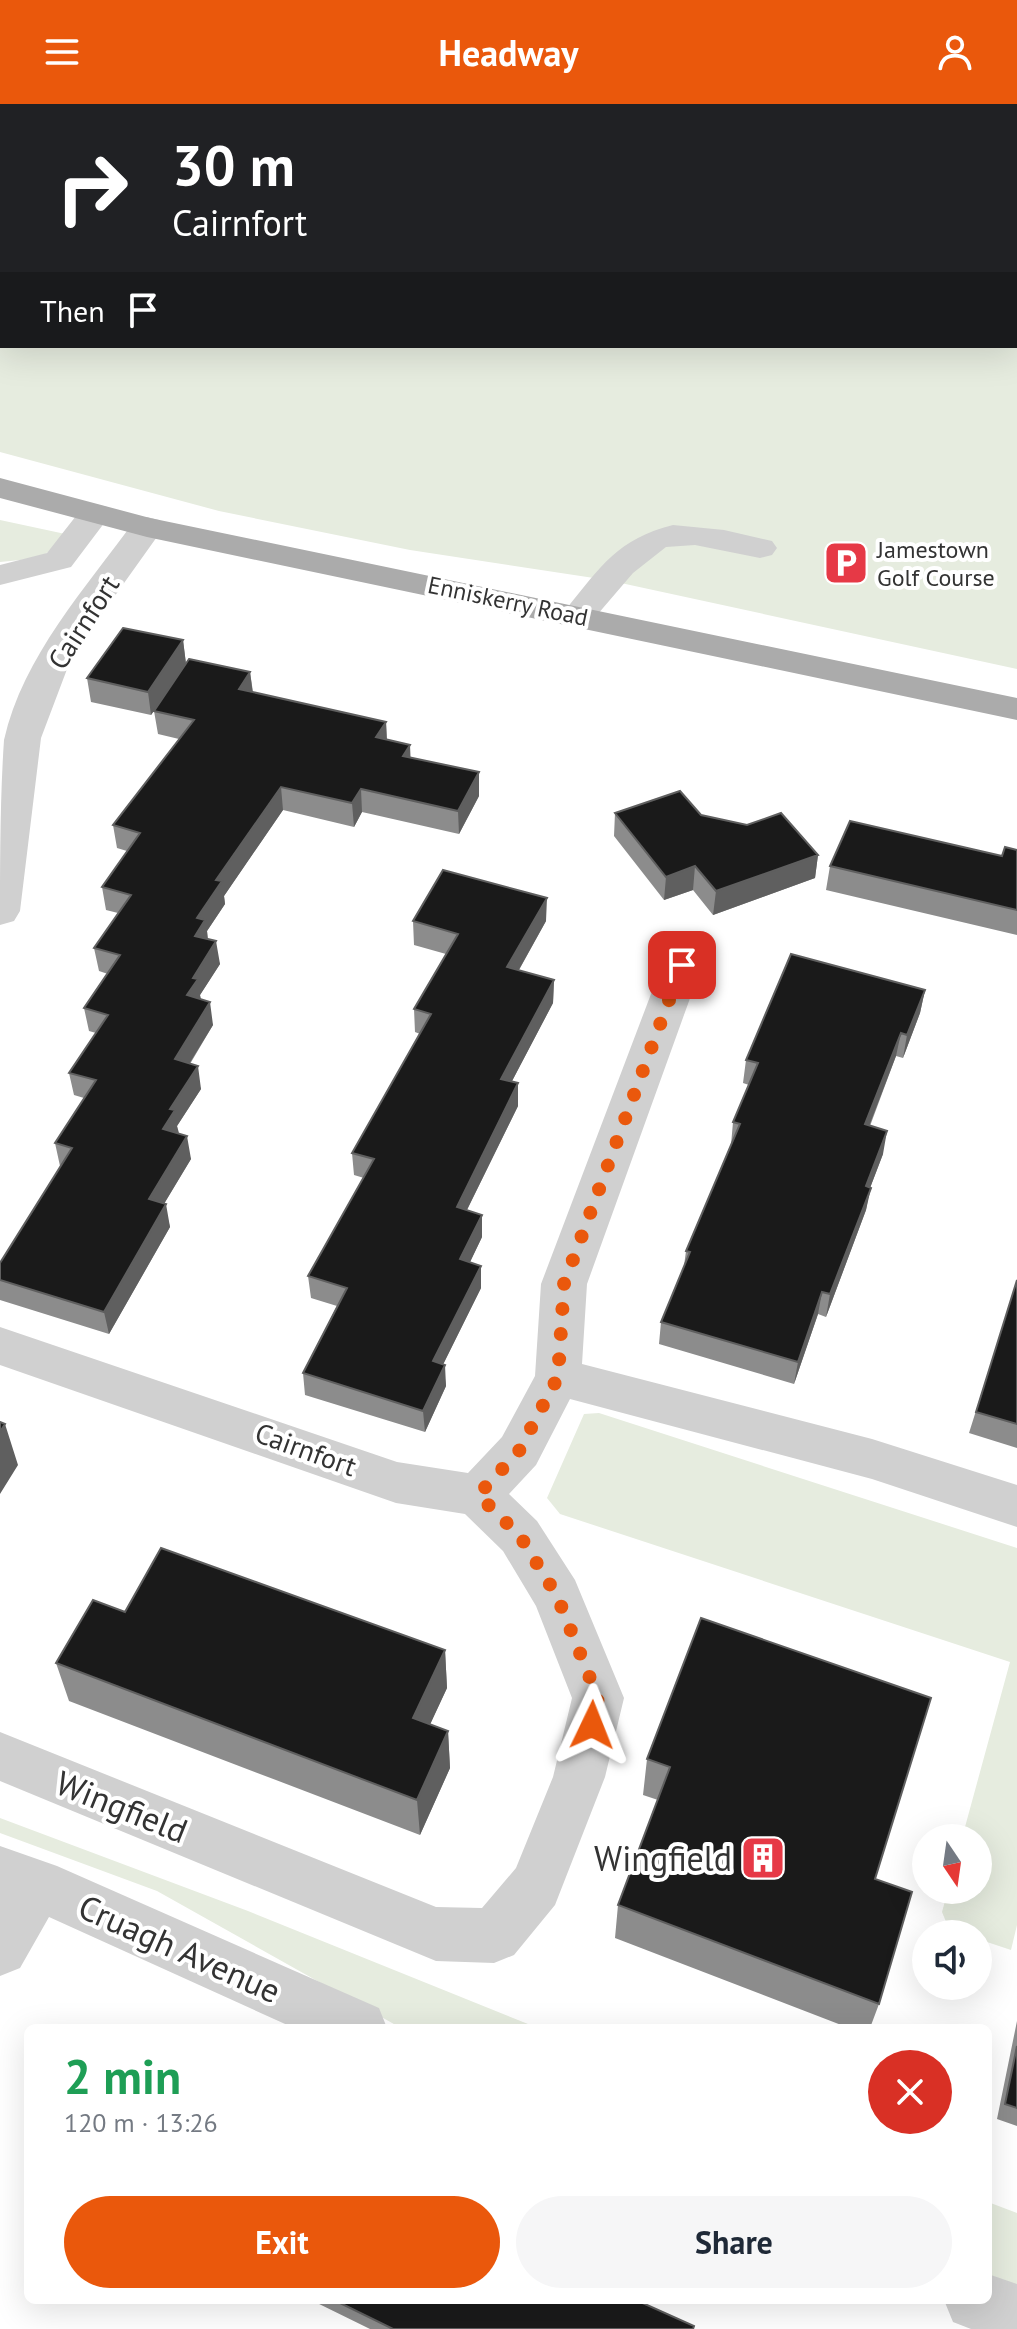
<!DOCTYPE html>
<meta charset="utf-8">
<style>
body{margin:0;font-family:"PT Sans",sans-serif;background:#f6f6f7;color:#1f2937;height:100vh;display:flex;flex-direction:column;font-size:30px;white-space:nowrap}
*{box-sizing:border-box;margin:0}
p{font-size:26px;color:#747a83}
.icon{flex:none;width:44px;height:44px;fill:none;stroke:currentColor;stroke-width:2;stroke-linecap:round;stroke-linejoin:round}
.map{position:relative;flex:1;overflow:hidden}
.panel{position:absolute;left:24px;top:1920px;width:968px;height:280px;display:flex;flex-direction:column;background:#fff;border-radius:12px;box-shadow:0 8px 32px #0002}
.panel>*{flex:none}
.guide{position:absolute;left:0px;top:0px;width:1018px;height:244px;box-shadow:0 8px 32px #0002;background:#202124;color:#fff;overflow:hidden}
.needle{width:52px;rotate:167deg}
.controls{position:absolute;left:912px;top:1720px;display:grid;gap:16px}
.controls a{display:grid;place-items:center;width:80px;height:80px;border-radius:50%;background:#fff;box-shadow:0 8px 32px #0002;font-size:40px}
.pin{position:absolute;display:grid;place-items:center;width:68px;height:68px;color:#fff;margin:-34px;border-radius:16px;box-shadow:0 4px 12px #0006}
.me{position:absolute;width:88px;margin:-44px;rotate:2deg;stroke-linejoin:round;filter:drop-shadow(0 0 6px #0008)}
.turn{display:flex;align-items:center;gap:28px;height:168px;padding:0 40px;font-size:36px}
.turn .icon{width:104px;height:104px;stroke-width:2.5}
.turn b{display:block;font-size:56px;line-height:68px}
.then{display:flex;align-items:center;height:76px;padding:0 40px;background:#0003;gap:16px;font-size:30px}
.round{display:grid;place-items:center;flex:none;width:84px;height:84px;border-radius:42px;background:#f6f6f7}
.overview{display:flex;align-items:center;justify-content:space-between;height:136px;padding:0 40px}
h1{font-size:48px;font-weight:700;line-height:60px;color:#1e9e55}
.action{display:flex;gap:16px;margin-top:auto;padding:16px 40px}
.action a{flex:1;height:92px;border-radius:48px;background:#ea580c;color:#fff;font-size:32px;font-weight:700;line-height:92px;text-align:center}
.action a+a{background:#f6f6f7;color:#1f2937}
header{display:flex;justify-content:space-between;align-items:center;height:104px;padding:0 40px;background:#ea580c;color:#fff;font-size:36px;font-weight:700}
.map>svg:first-child{display:block}
.green{fill:#e6ecdf;fill-rule:evenodd}
.lines{fill:none;stroke-linecap:round;stroke-linejoin:round}
.minor{fill:#d0d0d0;fill-rule:evenodd}
.major{fill:#ababab;fill-rule:evenodd}
.wall{fill:#8c8c8c}
.shaded-wall{fill:#5f5f5f}
.building{fill:#1a1a1a;stroke:#5f5f5f;stroke-width:2}
.route{stroke:#ea580c;stroke-width:14;stroke-dasharray:0 25.2}
.labels{text-anchor:middle;dominant-baseline:central;stroke-width:8;stroke-linejoin:round;paint-order:stroke}
.far-poi-label{font-size:24px;fill:#333;stroke:#fff;text-anchor:start}
.far-street-label{font-size:24px;fill:#333;stroke:#fff}
.street-label{font-size:28px;fill:#333;stroke:#fff}
.near-street-label{font-size:34px;fill:#333;stroke:#fff}
.near-poi-label{font-size:34px;fill:#333;stroke:#fff;text-anchor:end}
</style>
<header><svg class="icon" aria-label="menu" viewBox="0 0 24 24"><path d="M4 6h16M4 12h16M4 18h16"/></svg>Headway<svg class="icon" aria-label="person" viewBox="0 0 24 24"><circle cx="12" cy="8" r="4"/><path d="M4 21q1-7 8-7t8 7"/></svg></header>
<div class="map">
<svg width="1017" height="2225" viewBox="0 0 1017 2225">
<rect width="100%" height="100%" fill="#fff"/>
<path class="green" d="M0,0H1017V565L607,476L410,446L219,407L0,348ZM2,2H1016V242H2Z
M0,416L70,431L40,454L0,458Z
M599,1309L1017,1444V1821L1011,1846L978,1835V1830L949,1825L942,1808L948,1786H978V1734H962L1010,1558L560,1410L547,1394L584,1310Z
M0,1714L248,1807L538,1924H401L157,1787L0,1729Z
M988,2098L1017,2109V2189L988,2179Z"/>
<g class="lines">
<path class="minor" d="M95,400L107,403L111,410L71,463L0,481V461L47,449L83,403Z
M147,413L159,416L164,423L72,552L41,634L20,807L14,817L0,821C0,761 0,695 4,636C23,552 86,484 135,416Z
M673,421L724,426L772,437L777,444L772,451L760,454L695,441L666,443L633,469L591,518L579,521L567,518L562,511L567,504C601,462 618,435 673,421Z
M682,847L696,851L702,861L587,1180L582,1260L872,1335L1017,1381V1423L872,1375L570,1295L536,1361L509,1390L537,1417L575,1476L624,1594L605,1673L555,1801L514,1851L494,1859L436,1857L0,1677V1628L436,1803L482,1804L516,1764L553,1673L572,1594L536,1502L503,1447L465,1410L396,1399L0,1261V1223L397,1358L468,1369L502,1333L535,1272L541,1180L662,861L668,851Z
M0,1742L57,1762L379,1904L387,1924H294L49,1813L20,1864L0,1872Z
M988,2170L1017,2180V2225H971L953,2218L944,2196H988Z"/>
<path class="major" d="M0,374L150,414L1017,594V616L147,433L0,394Z"/>
</g>
<path class="wall" d="M183,536L186,560L250,568L253,588L386,618L387,636L410,653L479,692L459,730L362,708L354,723L283,706L224,792L225,800L207,827L208,835L220,860L200,891L201,895L213,921L190,960L201,985L177,1022L178,1030L191,1055L164,1100L170,1123L109,1230L0,1196V1159L61,1062H60L55,1039L84,994L74,991L69,969L96,929L89,927L84,904L108,870L99,867L94,844L118,809L106,806L102,783L127,747L117,744L113,721L179,635L158,630L154,607L151,611L91,598L87,574Z
M615,709L701,711L818,751L815,774L713,811L693,786L664,796L614,732Z
M1017,746V831L826,786L830,762L1002,752Z
M413,817H546L519,866L554,876L553,899L512,977L518,1002L467,1106L482,1111V1133L470,1158L481,1184L443,1260L446,1282L425,1328L305,1291L303,1269L337,1202L311,1194L308,1172L364,1074L354,1071L352,1049L420,930L415,928L414,905L446,850L414,841Z
M925,886L920,909L903,954L896,952L870,1022L883,1050L870,1084L866,1106L826,1213L818,1210L794,1280L659,1240L661,1218L684,1162L686,1147L731,1041L733,1018L749,981L743,979L746,956Z
M1017,1176V1344L969,1329Z
M125,1508L445,1546L447,1584L430,1620L448,1627L450,1664L420,1731L69,1597L56,1559Z
M701,1514L875,1775L879,1900L870,1924H849L615,1834L618,1801L658,1696L643,1691L647,1655Z
M1017,1917V2022L997,2015Z
M311,2196H636L693,2225H370Z"/>
<path class="shaded-wall" d="M183,536L186,560L151,611L148,588Z
M250,568L253,591L239,585Z
M386,618L387,641L376,633Z
M410,641L411,664L403,652Z
M479,668V692L459,730L458,707Z
M281,683L283,706L224,792L225,800L207,827L208,839L195,832L197,814L216,776Z
M361,685L362,708L354,723L352,699Z
M818,751L815,774L713,811L716,787Z
M695,762L693,786L664,796L666,773Z
M547,794L546,817L507,887V863Z
M216,837L220,860L200,891L201,898L187,891L193,874Z
M554,876L553,899L501,998V975Z
M925,886L920,909L903,954L907,931Z
M210,898L213,921L178,978L175,955Z
M901,929L896,952L861,1043L865,1020Z
M198,962L201,985L177,1022L179,1029L163,1025L170,1005Z
M518,979V1002L457,1126V1103Z
M887,1027L883,1050L862,1105L866,1082Z
M187,1032L191,1055L153,1118L149,1095Z
M871,1084L866,1106L826,1213L830,1190Z
M166,1100L170,1123L109,1230L104,1208Z
M482,1111V1133L461,1177L460,1155Z
M481,1162V1184L434,1279L433,1257Z
M822,1188L818,1210L794,1280L798,1258Z
M445,1261L446,1282L425,1328L423,1307Z
M5,1320L18,1361L0,1390V1328Z
M445,1546L447,1584L416,1651L413,1614Z
M448,1627L450,1664L420,1731L417,1696Z"/>
<path class="building" d="M123,524L183,536L148,588L87,574Z
M189,555L250,568L239,585L386,618L376,633L410,641L403,652L479,668L458,707L361,685L352,699L281,683L216,776L222,777L197,814L205,816L195,832L216,837L193,874L198,875L187,891L210,898L175,955L198,962L170,1005L175,1006L163,1025L187,1032L149,1095L166,1100L104,1208L0,1176V1159L72,1044L55,1039L96,976L69,969L108,911L84,904L120,851L94,844L131,791L102,783L140,729L113,721L194,616L154,607Z
M680,687L701,711L747,721L781,709L818,751L716,787L695,762L666,773L615,709Z
M850,717L1002,752L1005,743L1017,746V806L830,762Z
M443,766L547,794L507,863L554,876L501,975L518,979L457,1103L482,1111L460,1155L481,1162L433,1257L445,1261L423,1307L303,1269L347,1184L308,1172L374,1055L352,1049L431,910L414,905L458,830L413,817Z
M791,850L925,886L907,931L901,929L865,1020L887,1027L866,1082L871,1084L830,1190L822,1188L798,1258L661,1218L690,1148L686,1147L740,1020L733,1018L758,959L746,956Z
M1017,1176V1320L976,1308Z
M0,1318L5,1320L0,1328Z
M161,1444L445,1546L413,1614L448,1627L417,1696L56,1559L93,1496L125,1508Z
M701,1514L931,1594L875,1775L912,1788L879,1900L618,1801L670,1663L647,1655Z
M1017,1942V2004L1005,2000Z
M334,2196H636L694,2222L693,2225H393Z"/>
<g class="lines">
<path class="route" d="M592,1621L598,1594L557,1492L520,1432L478,1391L519,1347L558,1273L564,1180L682,861"/>
</g>
<defs>
<g id="parking-square" transform="scale(2.3)"><rect x="-9" y="-9" width="18" height="18" rx="4" fill="#e63946" stroke="#fff"/><path d="M-3.5-5.5H1a3.5 3.5 0 0 1 0 7H-1V5.5H-3.5ZM-1-3.4V-.6H.8a1.4 1.4 0 0 0 0-2.8Z" fill="#fff"/></g>
<g id="building-square" transform="scale(2.3)"><rect x="-9" y="-9" width="18" height="18" rx="4" fill="#e63946" stroke="#fff"/><path d="M-4-6H4V6H1V3H-1V6H-4ZM-2.5-4.3h1.7v1.8h-1.7ZM.8-4.3h1.7v1.8H.8ZM-2.5-1h1.7V.8h-1.7ZM.8-1h1.7V.8H.8Z" fill="#fff"/></g>
</defs>
<g fill-rule="evenodd">
<use href="#parking-square" x="846" y="459"/>
<use href="#building-square" x="763" y="1754"/>
</g>
<g class="labels">
<g class="far-poi-label">
<text x="877" y="445">Jamestown<tspan x="877" dy="28">Golf Course</tspan></text>
</g>
<g class="far-street-label">
<text transform="translate(508 497) rotate(12)">Enniskerry Road</text>
</g>
<g class="street-label">
<text transform="translate(83 518) rotate(-57)">Cairnfort</text>
<text transform="translate(306 1345) rotate(20)">Cairnfort</text>
</g>
<g class="near-street-label">
<text transform="translate(122 1702) rotate(22)">Wingfield</text>
<text transform="translate(180 1844) rotate(24)">Cruagh Avenue</text>
</g>
<g class="near-poi-label">
<text x="732" y="1754">Wingfield</text>
</g>
</g>
</svg>
<div class="controls">
<a><svg class="needle" viewBox="-14 -14 28 28"><path d="M0-13l5 13h-10z" fill="#e53935"/><path d="M0 13l5-13h-10z" fill="#747a83"/></svg></a>
<a><svg class="icon" aria-label="sound" viewBox="0 0 24 24"><path d="M4 9h4l5-4v14l-5-4H4zM17 9q2 3 0 6"/></svg></a>
</div>
<div class="pin" style="left:682px;top:861px;background:#d93025"><svg class="icon" aria-label="arrive" viewBox="0 0 24 24"><path d="M6 21V4h12l-3 4 3 4H6"/></svg></div>
<svg class="me" style="left:592px;top:1621px" viewBox="-20 -20 40 40"><path d="M0-17L14 15 0 8-14 15z" fill="#ea580c" stroke="#fff" stroke-width="4"/></svg>
<div class="guide">
<div class="turn"><svg class="icon" aria-label="right" viewBox="0 0 24 24"><path d="M7 20v-9h11M14 6l5 5-5 5"/></svg><div><b>30 m</b>Cairnfort</div></div>
<div class="then">Then<svg class="icon" aria-label="arrive" viewBox="0 0 24 24"><path d="M6 21V4h12l-3 4 3 4H6"/></svg></div>
</div>
<section class="panel">
<div class="overview"><div><h1>2 min</h1><p>120 m · 13:26</p></div><a class="round" style="background:#d93025;color:#fff"><svg class="icon" aria-label="close" viewBox="0 0 24 24"><path d="M6 6l12 12M18 6L6 18"/></svg></a></div>
<div class="action"><a>Exit</a><a>Share</a></div>
</section>
</div>
